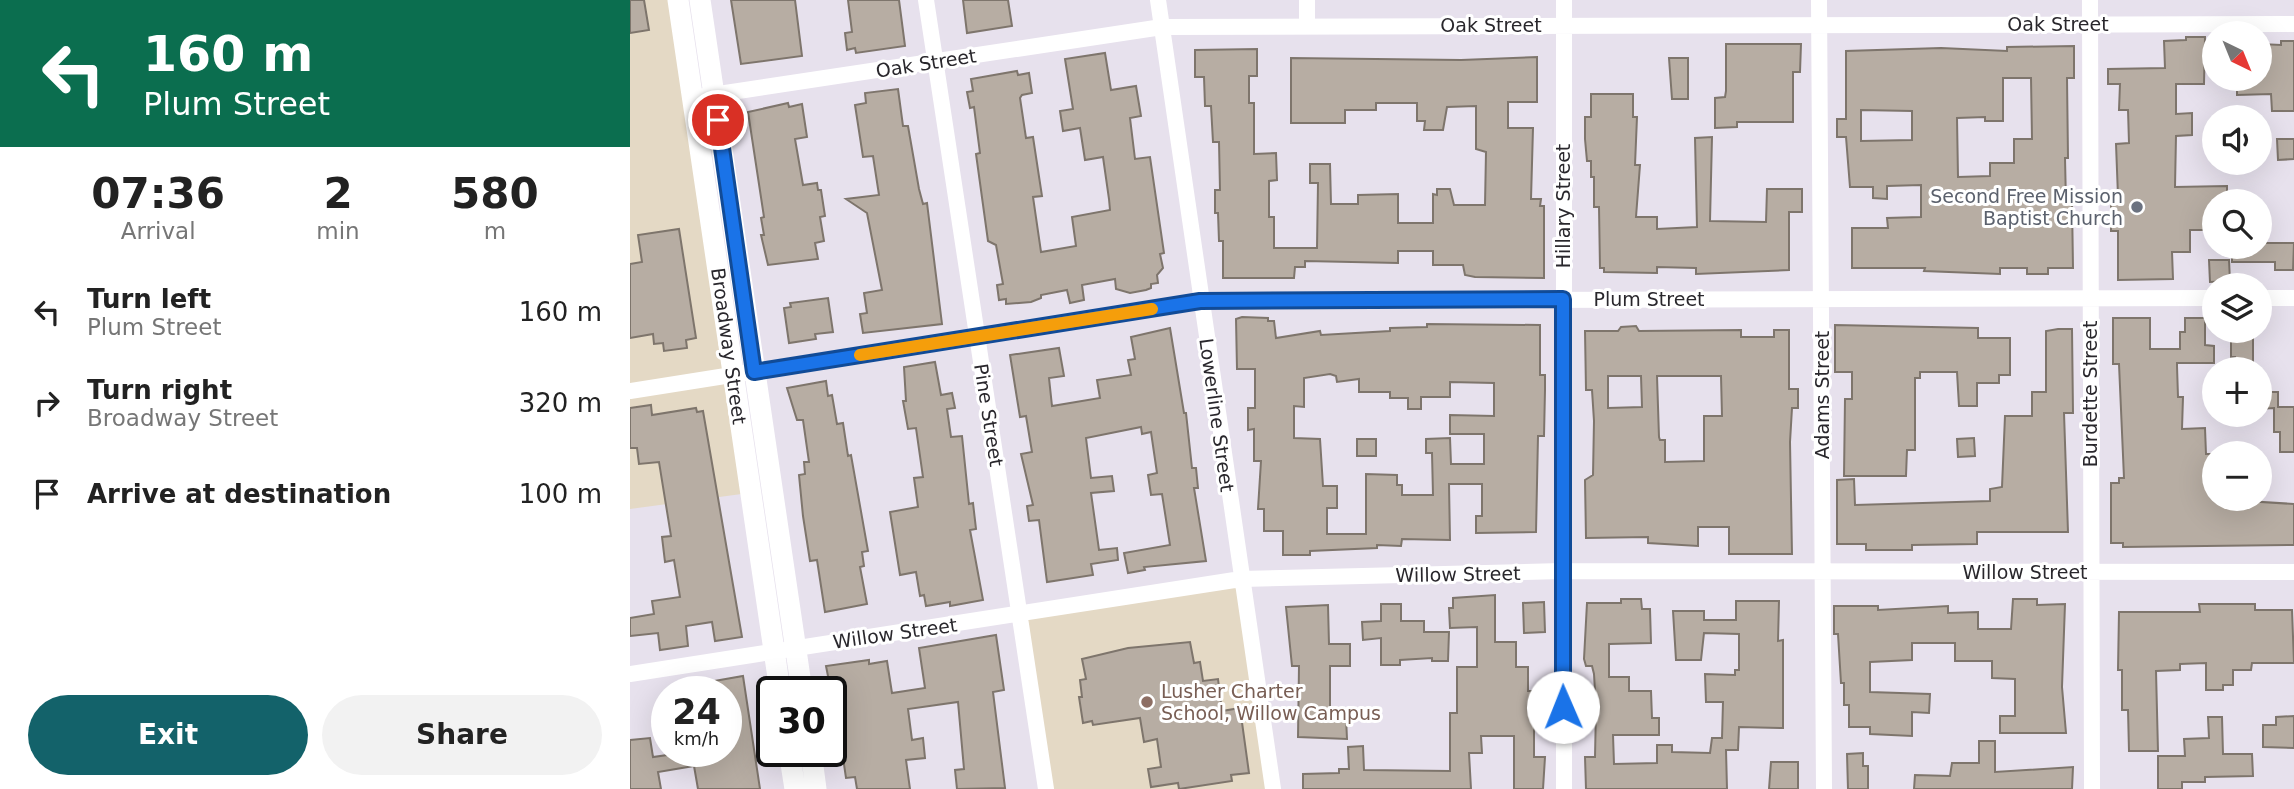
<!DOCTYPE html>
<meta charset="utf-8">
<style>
body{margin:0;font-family:"DejaVu Sans",sans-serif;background:#f2f2f2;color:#222;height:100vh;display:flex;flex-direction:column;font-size:26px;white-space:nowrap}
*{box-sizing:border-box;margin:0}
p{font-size:23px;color:#767676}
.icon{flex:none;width:38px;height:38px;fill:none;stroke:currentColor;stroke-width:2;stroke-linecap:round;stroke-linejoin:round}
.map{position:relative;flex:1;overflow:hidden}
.side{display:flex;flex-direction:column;background:#fff;width:630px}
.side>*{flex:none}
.hud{background:#0b6e4f;color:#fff;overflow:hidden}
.needle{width:46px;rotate:137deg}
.controls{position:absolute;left:1572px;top:21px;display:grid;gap:14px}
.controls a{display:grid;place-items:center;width:70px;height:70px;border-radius:50%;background:#fff;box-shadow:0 7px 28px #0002;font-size:35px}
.speed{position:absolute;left:21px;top:676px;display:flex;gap:14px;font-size:35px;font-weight:700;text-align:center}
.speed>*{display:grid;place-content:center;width:91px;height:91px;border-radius:50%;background:#fff;box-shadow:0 7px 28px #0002;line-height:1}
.speed small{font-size:18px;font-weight:400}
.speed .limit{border:4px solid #111;border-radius:10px;background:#fff;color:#111}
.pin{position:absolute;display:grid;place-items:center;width:60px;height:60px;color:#fff;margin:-30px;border:4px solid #fff;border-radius:50%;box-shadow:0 2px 7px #0007}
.me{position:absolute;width:77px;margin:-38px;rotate:359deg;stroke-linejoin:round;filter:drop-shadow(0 0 5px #0008)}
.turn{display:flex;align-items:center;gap:24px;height:147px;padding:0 28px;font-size:32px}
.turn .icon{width:91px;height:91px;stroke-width:2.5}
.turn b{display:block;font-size:49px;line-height:60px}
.eta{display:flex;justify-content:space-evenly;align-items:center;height:119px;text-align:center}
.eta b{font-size:42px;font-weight:800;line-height:49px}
.button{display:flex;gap:14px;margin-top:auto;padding:14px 28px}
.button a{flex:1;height:80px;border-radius:42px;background:#13626a;color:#fff;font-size:28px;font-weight:800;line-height:80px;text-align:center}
.button a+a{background:#f2f2f2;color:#222}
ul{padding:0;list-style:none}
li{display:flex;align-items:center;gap:21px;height:91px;padding:0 28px}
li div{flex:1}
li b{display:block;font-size:26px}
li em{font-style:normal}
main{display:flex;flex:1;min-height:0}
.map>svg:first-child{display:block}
.education{fill:#e4d9c5}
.building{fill:#b7ada3;stroke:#7e756c;stroke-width:2;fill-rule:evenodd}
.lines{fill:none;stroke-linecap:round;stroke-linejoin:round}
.minor{stroke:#fff;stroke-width:16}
.tertiary{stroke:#fff;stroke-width:21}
.route-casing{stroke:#114b97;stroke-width:18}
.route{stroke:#1a73e8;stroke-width:12}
.slow{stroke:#f59e0b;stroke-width:12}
.worship-dot{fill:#6b7280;stroke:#fff;stroke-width:2.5}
.education-dot{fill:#8d6e63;stroke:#fff;stroke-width:2.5}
.labels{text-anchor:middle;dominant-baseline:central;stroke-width:6;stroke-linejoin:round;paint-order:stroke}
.street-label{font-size:19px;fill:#29272c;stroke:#fff}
.worship-label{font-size:19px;fill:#5b616d;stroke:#fff;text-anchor:end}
.education-label{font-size:19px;fill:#785e54;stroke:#fff;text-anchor:start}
</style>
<main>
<section class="side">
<div class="hud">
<div class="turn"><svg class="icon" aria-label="left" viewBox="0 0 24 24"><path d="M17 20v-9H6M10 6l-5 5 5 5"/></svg><div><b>160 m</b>Plum Street</div></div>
</div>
<div class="eta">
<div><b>07:36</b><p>Arrival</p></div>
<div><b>2</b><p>min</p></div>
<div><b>580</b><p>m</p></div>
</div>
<ul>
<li><svg class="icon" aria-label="left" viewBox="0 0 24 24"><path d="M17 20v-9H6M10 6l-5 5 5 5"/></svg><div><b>Turn left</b><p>Plum Street</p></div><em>160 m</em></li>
<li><svg class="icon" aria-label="right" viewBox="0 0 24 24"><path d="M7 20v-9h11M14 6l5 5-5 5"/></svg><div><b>Turn right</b><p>Broadway Street</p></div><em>320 m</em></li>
<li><svg class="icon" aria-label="arrive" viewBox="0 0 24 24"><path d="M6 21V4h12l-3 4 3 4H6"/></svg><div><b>Arrive at destination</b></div><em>100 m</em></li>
</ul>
<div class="button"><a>Exit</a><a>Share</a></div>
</section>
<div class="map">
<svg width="1664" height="789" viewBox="0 0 1664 789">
<rect width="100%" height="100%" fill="#e7e1ed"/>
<path class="education" d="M0,0H48L119,493L0,509Z
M611,579L643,789H416L391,614Z"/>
<path class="building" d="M0,0H14L19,30L0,33Z
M101,0H165L172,56L111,64Z
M218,0H269L275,46L226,53L225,48L217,50L215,33L222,32Z
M333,0H378L382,26L337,33Z
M1556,37H1575L1574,84H1546V114L1562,113V135L1546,136L1545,187L1597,186V201H1584V230H1560V252H1542L1543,279L1488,280V231H1481V196H1488L1486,144L1499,143L1498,110H1489L1490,84H1478V69L1535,68L1534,41L1556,40Z
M1651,41H1664V111H1642L1641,94L1607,95V79H1631V44L1651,45Z
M1096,44H1171L1170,72H1163V122H1107V127L1085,128V98L1095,97L1096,91Z
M1444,46V78H1437L1438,158H1435L1436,203H1442L1443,268H1418V274H1397V268H1370V274L1294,271L1295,268H1222V228H1258L1257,218L1291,217V185L1257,186V199L1243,198V187H1220L1216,137H1207V119H1216V51L1311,48L1377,51V47ZM1373,78H1401L1402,139H1384V163H1360V176L1328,177L1327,118L1355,117V121H1373ZM1231,110L1282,111V140L1231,141Z
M627,49V76H619V103H624V154L646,153L647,180L639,181V217H644V248H687L688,183H680V164H700L701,204H728V195L768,194V223H803V194L807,195V189H820L824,205H855L856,152L846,149V106L817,107L813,130H794L795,121H787V103H746V110H715V123H661V58L831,60L907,57V102H878V128H903L901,199H911L910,206H914V278L845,277L835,275L833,265H803V251H768V263L675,261V267H665L664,278H593V241H589L588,213H585V190H590L589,142H583L581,106H575L574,77H565V50Z
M475,53L481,90L506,86L511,116L500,118L505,159L520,157L534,253L530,254L533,268L527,275L528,283L521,284V288L516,290L500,293L486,289L485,279L452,285L454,300L440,303L437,290L411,295V298L401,302L376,304V299L369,300L367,285L373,284L366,245L358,241L346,154L350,153L344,107L340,108L337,92L343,91L341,79L387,71L388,75L399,73L402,93L392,95L390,98L396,138L403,137L408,170L412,196L403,197L411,252L446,246L442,217L480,210L479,199L473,157L455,160L450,128L433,131L430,111L443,109L435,59Z
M1039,58H1058V99H1042Z
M268,89L273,126H278L289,189L293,204L297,203L312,324L233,333L230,314L237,313L234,293L252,290L237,213L216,199L249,195L243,156L233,157L225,105L236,103L235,93Z
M961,94H1003V117H1007L1005,165H1010L1006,217H1027V229L1067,227L1065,138L1082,137L1080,221L1136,222L1137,189H1172V212H1159V270L1066,274V268L1027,267V273L974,272V268H970L969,207H964V177H961V161H957L955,139V117H961Z
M158,103L159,107L172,104L177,137L165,139L173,185L187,183L188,190H191L195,216L190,217L194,241L185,243L188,259L138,265L131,235H134L131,218L134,217L118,112Z
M1647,139H1664V159L1648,160Z
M49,229L66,338L56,340L57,348L34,351L33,343L24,344L23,334L0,338V264L12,262L8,235Z
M1629,243H1664L1663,270H1645V262H1602V247H1629Z
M1579,260H1599L1600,281L1580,282Z
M198,298L203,332L185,334L186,339L159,343L154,308L161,307L160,303Z
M612,317L638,318V321H644L646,338L690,331L691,335L760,331V328L797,327V324L910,325V375H915V390L914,436H908L906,532L846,533V516H852V484H819L820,540L772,539L771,546L747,545V548L680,551V555H653V531H634V509H628L631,461H624V429L618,430V408H625V369H607L606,319ZM700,374L706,376L707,382L729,379V392H760V398H778V409H791V397H820V382L864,383V416L820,415V434H854V464H821L820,438L796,439V453H802L803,495H772V485H767V475L736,474V534H697V508H707V486H693L690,439L664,438V406L674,407V378Z
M1483,318H1520V349H1550V332H1555V318H1575V345L1584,346V363H1547V366L1548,397H1553L1552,429L1575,428L1576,454H1584V499L1664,504V545L1493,547V543H1481V483H1489V478H1494L1489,364H1483Z
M1205,325L1348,328V338H1380V375H1369V383H1347V406H1329L1327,372H1290V378H1285V450H1277L1276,476H1214L1215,399H1222V372H1205Z
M1006,326L1009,331L1111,330V337H1144V330H1159V389H1168V408H1162L1160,442L1162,554H1099V527H1068V546L1018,543V537L956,538L955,480L963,475L964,421L962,390H956L955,331H988L991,327ZM978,376H1011L1012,407L978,408ZM1027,376H1091L1092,416H1074V461L1035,462V440H1030L1029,437Z
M540,328L554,413H556L562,468H566L568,488H564L576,561L514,567L515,570L498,573L494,553L540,545L532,494L521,495L518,475L527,473L521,432L512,434L511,427L456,438L461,478L482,476L484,491L461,493L469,550L487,548L488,560L461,564L463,575L417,582L409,520L399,521L397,506L403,505L391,454L402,452L396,416L390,417L380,355L429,348L434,376L419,378L422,406L470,398L467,380L501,375L498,360L505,359L501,337Z
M1428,329H1442L1443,413H1434L1438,532H1347V544L1282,545V550H1236V544H1207V480L1224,479L1225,505L1360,501V489L1372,487L1375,416H1402V392H1416V331Z
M1601,331H1623V369H1605V357H1601Z
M305,362L311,395L322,393L325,408L317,409L321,437L332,436L339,504L343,503L346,529L340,530L353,600L320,606V602L296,606L294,595L290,596L286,572L270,575L260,512L288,507L284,478L293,477L286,428L278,429L273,401H276L274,367Z
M196,381L198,396L202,395L207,424L213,423L218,456L221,455L238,551L232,552L234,566L230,567L237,604L195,612L187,560L180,561L173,516L169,475L175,474L174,462H179L173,420H167L157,388Z
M1629,392H1648V407H1664V452H1650V432H1644V408L1629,409Z
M21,405L22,415L66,408L67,412L73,411L112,637L85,641L82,622L56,626L58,646L30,650L28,633L0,636V618L24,614L22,601L50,597L44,560L35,562L32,537L41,536L29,462L9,464L7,448H0V408Z
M1344,438L1345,456L1328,457L1327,439Z
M727,439H746V456H727Z
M865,595V642H886V667H898V691H906L908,728H904V757H915L913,789H884V736H851L852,753H839L841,789H673V774L709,773V769H719L718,747L733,746L734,770L820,771V713H827V667H847V627L820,628L819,608H823V598Z
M991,599H1011L1012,609H1020L1021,643L979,644V677H999V691H1021L1022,718H1029V735H983L984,764L1027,763V745H1042V752L1080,753L1082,738H1092L1093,702H1076L1075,674L1105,675V670H1109V634L1074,633L1071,660H1046L1043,611H1074V620H1106V601H1149L1148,641L1153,640V728L1109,727L1108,750H1096L1097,789H956L955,757H965L966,708L964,674L962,666H956L954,659L957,603H991Z
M1383,599H1407V605L1435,604L1432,687L1436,733H1370V716H1385V679L1362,678V661H1325V643H1282V660L1240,662V692L1300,694L1299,713L1282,712V736L1240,734V727H1219V705H1214V683H1211L1208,634H1204V606H1248V610L1318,606V613L1348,612V629H1381Z
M914,602L915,632L894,633L893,603Z
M751,604H771V621H794V632H819L818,661H802V658L770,660V665H751V638L733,640L732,622L751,621Z
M1569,604H1625V610H1662L1664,663H1622L1621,670H1603V685H1593V690H1576V663L1550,664V670L1526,671L1528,751H1499L1498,710H1492V670H1488L1489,612H1570Z
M698,605L699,644H720V666H700V716L716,717L717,739L668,737L669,666H662L656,607Z
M366,635L374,690L363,692L375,788L327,789L325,770L334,769L328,702L278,709L282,740L293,738L295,758L276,760L280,789H227L225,777L216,778L211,744L201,742V691L196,666L239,660V664L257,661L262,693L295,688L289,648Z
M560,642L564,663L570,662L573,681L588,679L592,711L610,708L619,773L601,775L602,781L549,789L548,783L521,787L518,769L531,767L527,739L514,742L510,718L463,725L462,721L453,723L449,697H452L450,680L456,679L452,659L498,648Z
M113,676L130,789H68L64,766L28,772L31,789H0V740L20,738L23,757L65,751H96V691H68L67,684Z
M1664,716V748L1633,747V725H1646V717Z
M1578,717H1592L1593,754H1622L1623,776L1575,777V782H1552V789H1528V756H1555L1554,739L1579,738Z
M1349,741H1365V772L1443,767L1442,789H1284L1285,775L1320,776L1322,763H1349Z
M1233,753V766H1238V789H1218L1217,754Z
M1141,762H1168V789H1139Z"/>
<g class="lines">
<path class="minor" d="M296,0L416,789
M528,0L643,789
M934,0V789
M1189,0L1194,789
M1460,0L1462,789
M677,24V0
M62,98L532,27L1664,24
M1629,298H1664
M0,391L570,301L1584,298
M0,674L611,579L932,571L1664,572"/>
<path class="tertiary" d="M48,0L150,691
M70,0L172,691
M159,751L165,789
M181,751L186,789"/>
</g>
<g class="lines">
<g class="route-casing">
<path id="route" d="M88,120L124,372L570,301L933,299V707"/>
</g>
<use href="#route" class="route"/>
<path class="slow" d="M230,355L522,309"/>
</g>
<circle class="worship-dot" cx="1507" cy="207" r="7"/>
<circle class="education-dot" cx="517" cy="702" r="7"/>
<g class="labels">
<g class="street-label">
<text x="1428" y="24">Oak Street</text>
<text x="861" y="25">Oak Street</text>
<text transform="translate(296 63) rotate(-9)">Oak Street</text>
<text transform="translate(933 206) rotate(-90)">Hillary Street</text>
<text x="1019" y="299">Plum Street</text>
<text transform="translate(99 346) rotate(82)">Broadway Street</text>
<text transform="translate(1460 394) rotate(-90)">Burdette Street</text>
<text transform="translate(1192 395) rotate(-90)">Adams Street</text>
<text transform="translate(359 415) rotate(81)">Pine Street</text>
<text transform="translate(587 415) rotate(82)">Lowerline Street</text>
<text x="1395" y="572">Willow Street</text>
<text transform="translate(828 574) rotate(-1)">Willow Street</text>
<text transform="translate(265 633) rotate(-8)">Willow Street</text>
</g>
<g class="worship-label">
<text x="1493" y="196">Second Free Mission<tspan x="1493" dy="22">Baptist Church</tspan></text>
</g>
<g class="education-label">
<text x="531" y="691">Lusher Charter<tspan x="531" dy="22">School, Willow Campus</tspan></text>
</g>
</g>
</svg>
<div class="controls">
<a><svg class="needle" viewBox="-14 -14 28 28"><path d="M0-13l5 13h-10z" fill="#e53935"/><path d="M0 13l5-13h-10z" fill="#767676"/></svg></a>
<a><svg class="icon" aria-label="sound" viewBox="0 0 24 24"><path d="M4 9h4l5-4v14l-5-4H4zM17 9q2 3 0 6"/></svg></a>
<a><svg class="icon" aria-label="search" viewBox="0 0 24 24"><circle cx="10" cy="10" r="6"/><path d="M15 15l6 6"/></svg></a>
<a><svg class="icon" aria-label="layers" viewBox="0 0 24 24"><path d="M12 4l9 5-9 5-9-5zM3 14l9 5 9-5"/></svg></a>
<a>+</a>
<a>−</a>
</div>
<div class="speed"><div>24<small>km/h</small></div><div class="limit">30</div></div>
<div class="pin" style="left:88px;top:120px;background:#d93025"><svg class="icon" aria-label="arrive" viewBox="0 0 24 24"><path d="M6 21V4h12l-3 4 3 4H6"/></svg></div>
<svg class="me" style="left:933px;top:707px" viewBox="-20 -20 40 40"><circle r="19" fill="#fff"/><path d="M0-13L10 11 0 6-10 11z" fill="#1a73e8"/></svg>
</div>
</main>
